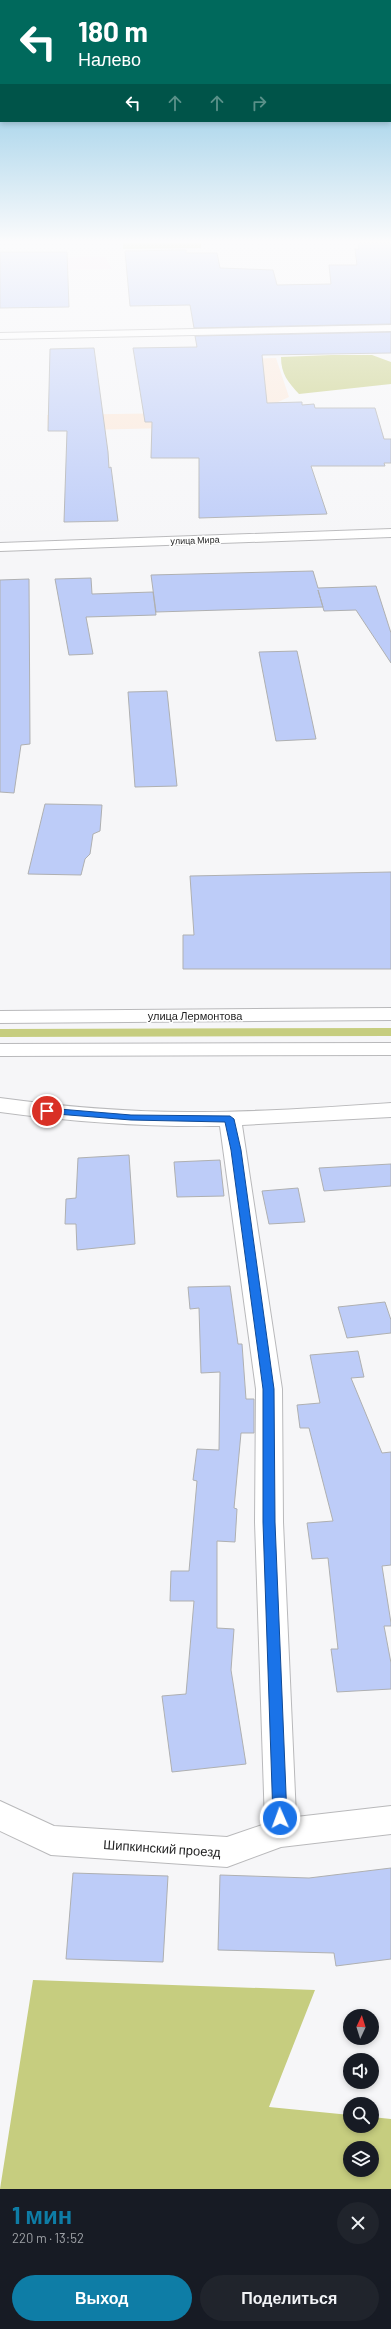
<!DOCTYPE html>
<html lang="ru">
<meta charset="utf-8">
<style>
body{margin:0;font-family:Barlow,sans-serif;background:#20242c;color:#f1f3f6;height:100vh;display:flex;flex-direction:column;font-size:15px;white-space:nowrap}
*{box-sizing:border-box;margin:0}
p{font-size:13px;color:#9ea1a6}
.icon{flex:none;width:22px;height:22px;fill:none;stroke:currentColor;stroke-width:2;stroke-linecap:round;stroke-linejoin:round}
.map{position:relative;height:2189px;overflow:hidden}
.details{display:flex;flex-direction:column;background:#171b24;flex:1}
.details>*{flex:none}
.guide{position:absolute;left:0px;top:0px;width:391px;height:122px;box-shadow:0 2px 6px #0003;background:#00695c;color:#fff;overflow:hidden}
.needle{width:26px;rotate:4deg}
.fabs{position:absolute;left:343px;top:2009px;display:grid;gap:8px}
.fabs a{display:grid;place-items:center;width:36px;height:36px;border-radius:50%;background:#171b24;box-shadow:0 2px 6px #0003;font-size:20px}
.pin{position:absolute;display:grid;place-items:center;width:34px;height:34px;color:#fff;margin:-17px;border:2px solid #fff;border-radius:50%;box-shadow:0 1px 4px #0007}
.me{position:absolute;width:44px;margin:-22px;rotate:358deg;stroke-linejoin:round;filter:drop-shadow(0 0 3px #0008)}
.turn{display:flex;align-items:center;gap:14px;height:84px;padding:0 12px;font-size:18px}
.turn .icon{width:52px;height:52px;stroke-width:2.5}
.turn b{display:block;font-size:28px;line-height:34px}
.lanes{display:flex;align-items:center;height:38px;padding:0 12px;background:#0003;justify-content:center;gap:20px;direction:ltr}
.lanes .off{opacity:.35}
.round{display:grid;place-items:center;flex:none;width:42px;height:42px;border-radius:21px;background:#20242c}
.headline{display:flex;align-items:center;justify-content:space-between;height:68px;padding:0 12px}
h1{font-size:24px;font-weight:700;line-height:30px;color:#0e7da6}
.cta{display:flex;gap:8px;margin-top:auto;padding:8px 12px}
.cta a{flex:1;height:46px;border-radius:24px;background:#0e7da6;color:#fff;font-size:16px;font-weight:700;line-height:46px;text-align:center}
.cta a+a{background:#20242c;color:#f1f3f6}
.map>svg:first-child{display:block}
.industrial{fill:#fce8d9}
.education{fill:#fae5f4}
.green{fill:#c6cd7f;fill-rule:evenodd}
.building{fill:#bdccf8;stroke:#afb0b1}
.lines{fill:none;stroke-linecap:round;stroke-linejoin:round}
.street-casing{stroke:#b9b9bb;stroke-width:2}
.secondary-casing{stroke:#b9b9bb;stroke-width:2}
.primary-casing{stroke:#b9b9bb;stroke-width:2}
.street{fill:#fff;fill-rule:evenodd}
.secondary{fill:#fff;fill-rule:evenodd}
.primary{fill:#fff;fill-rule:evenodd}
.route{fill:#1a73e8;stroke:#114b97}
.labels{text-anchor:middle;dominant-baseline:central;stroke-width:3;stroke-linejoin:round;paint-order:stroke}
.far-street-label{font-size:9px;fill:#1e1e1f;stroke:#fff}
.street-label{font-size:11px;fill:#1e1e1f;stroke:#fff}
.near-street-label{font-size:13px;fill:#1e1e1f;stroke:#fff}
</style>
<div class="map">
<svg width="391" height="2189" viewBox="0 0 391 2189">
<rect width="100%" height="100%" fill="#f6f6f8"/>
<path class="industrial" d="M276,358L289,397L276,403L283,425L48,431L47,415L247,412L245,359Z"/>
<path class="education" d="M105,257L112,269L0,271V259Z"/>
<path class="green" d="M123,243H201V248L123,249Z
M332,355H372L391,362V384L299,394C288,382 281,374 281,357Z
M391,1028V1036L0,1037V1029Z
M33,1980L315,1990L269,2107L350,2115V2126H372V2117L391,2119V2189H0ZM350,2148H372V2170H350Z"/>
<path class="building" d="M358,243H391V324L194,328L190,305L130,306L125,251L186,250V253H217L220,268L273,270L277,285L331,284L329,265H357L355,249H359Z
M0,252H67L69,307L0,308Z
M391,332V353L262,355L267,403L302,402V405L314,404L315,408H375L384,439H391V463H384L385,466H311L327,514L199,518V458H151L152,422H145L133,348L197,347L195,336Z
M94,348L108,452L109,468L111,467L118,521L64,522L67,431H48L50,349Z
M313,571L318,588L376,586L391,633V663L356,610L324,611L318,590L323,607L156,612L151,575Z
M91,578L92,594L153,592L156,615L86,617L93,654L69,655L55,579Z
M29,579L30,744L21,745L14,793L0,792V580Z
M297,651L316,739L276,741L259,652Z
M167,691L177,786L135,787L128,692Z
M45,804L102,805L100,831L93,834L90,854L85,859L81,875L28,874Z
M391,872V969H183V935H194L190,876Z
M129,1155L135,1244L77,1250L76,1224H65L66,1199L76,1198L78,1158Z
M220,1160L224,1196L177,1197L174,1162Z
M391,1164V1186L324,1191L319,1168Z
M298,1188L305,1222L269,1224L262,1191Z
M230,1286L238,1344H242L246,1399H254V1433H241L234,1508L237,1509L235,1542L217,1541V1628L234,1629L231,1670L246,1764L172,1772L162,1696L186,1694L194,1601H170L171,1571H189L197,1481L193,1480L197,1449L219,1450L220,1372L201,1373L199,1308L190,1309L188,1287Z
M385,1302L391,1320V1333L347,1338L338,1307Z
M358,1351L364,1377L351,1378L382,1453L391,1452V1565L382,1566L391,1623V1626H384L391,1663V1689L337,1692L331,1649H338L328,1558L312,1559L307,1523L333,1521L309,1428H300L297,1405L320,1403L310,1355Z
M391,1868V1959L336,1966L334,1953L218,1950L220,1875L309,1878Z
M73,1873L168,1876L163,1962L66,1959Z"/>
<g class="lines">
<g class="street-casing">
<path id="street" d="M0,1098C67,1107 135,1113 203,1112C266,1112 328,1107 391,1103V1117L242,1125L282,1389L283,1522L296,1817L391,1806V1834L281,1847L227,1867L51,1855L0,1831V1801L54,1826L227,1837L265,1824L255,1522L256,1389L220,1126C146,1127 73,1122 0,1112Z"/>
</g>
<g class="secondary-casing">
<path id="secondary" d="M391,325V331L0,339V333Z
M391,529V537L0,551V543Z"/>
</g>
<g class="primary-casing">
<path id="primary" d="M391,1008V1020L0,1023V1011Z
M391,1043V1055L0,1056V1044Z"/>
</g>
<use href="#street" class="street"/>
<use href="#secondary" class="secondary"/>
<use href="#primary" class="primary"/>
</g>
<linearGradient id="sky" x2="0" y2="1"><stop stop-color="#67b6dd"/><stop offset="0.44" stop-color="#fbfbfc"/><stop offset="1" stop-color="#fbfbfc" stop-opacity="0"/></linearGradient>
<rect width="391" height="549" fill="url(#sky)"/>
<path class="route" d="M47,1108L131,1115L230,1116L234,1119L241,1150L274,1389L275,1522L287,1818L285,1822L280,1824L275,1822L273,1818L263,1522V1389L231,1150L225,1122L131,1120L44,1113V1109Z"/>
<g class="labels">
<g class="far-street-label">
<text transform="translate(195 540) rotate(-2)">улица Мира</text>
</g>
<g class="street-label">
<text x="195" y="1015">улица Лермонтова</text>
</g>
<g class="near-street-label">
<text transform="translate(162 1848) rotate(4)">Шипкинский проезд</text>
</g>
</g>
</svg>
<div class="fabs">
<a><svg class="needle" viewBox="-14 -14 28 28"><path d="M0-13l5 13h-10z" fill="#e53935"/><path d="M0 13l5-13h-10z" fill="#9ea1a6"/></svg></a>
<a><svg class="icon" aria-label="sound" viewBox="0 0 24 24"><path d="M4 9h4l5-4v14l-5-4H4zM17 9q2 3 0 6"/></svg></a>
<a><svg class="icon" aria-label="search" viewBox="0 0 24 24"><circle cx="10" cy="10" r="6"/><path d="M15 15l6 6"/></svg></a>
<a><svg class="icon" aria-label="layers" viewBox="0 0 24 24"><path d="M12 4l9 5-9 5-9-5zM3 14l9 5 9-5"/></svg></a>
</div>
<div class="pin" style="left:47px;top:1111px;background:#d93025"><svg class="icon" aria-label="arrive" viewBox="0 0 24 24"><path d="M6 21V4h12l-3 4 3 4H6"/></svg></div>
<svg class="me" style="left:280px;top:1818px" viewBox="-20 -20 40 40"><circle r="17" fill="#1a73e8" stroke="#fff" stroke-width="3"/><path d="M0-11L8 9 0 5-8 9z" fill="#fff"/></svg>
<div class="guide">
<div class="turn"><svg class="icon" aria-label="left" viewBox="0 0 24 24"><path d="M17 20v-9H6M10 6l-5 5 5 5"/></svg><div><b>180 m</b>Налево</div></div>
<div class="lanes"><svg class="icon" aria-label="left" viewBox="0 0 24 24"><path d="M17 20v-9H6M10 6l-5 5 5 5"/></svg><svg class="icon off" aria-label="ahead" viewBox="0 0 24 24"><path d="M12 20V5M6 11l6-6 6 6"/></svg><svg class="icon off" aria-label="ahead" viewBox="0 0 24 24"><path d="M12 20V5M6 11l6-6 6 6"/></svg><svg class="icon off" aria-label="right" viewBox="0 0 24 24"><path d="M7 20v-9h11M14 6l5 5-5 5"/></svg></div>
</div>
</div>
<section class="details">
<div class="headline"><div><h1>1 мин</h1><p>220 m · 13:52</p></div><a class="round"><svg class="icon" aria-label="close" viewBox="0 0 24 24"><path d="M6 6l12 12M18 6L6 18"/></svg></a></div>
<div class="cta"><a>Выход</a><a>Поделиться</a></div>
</section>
